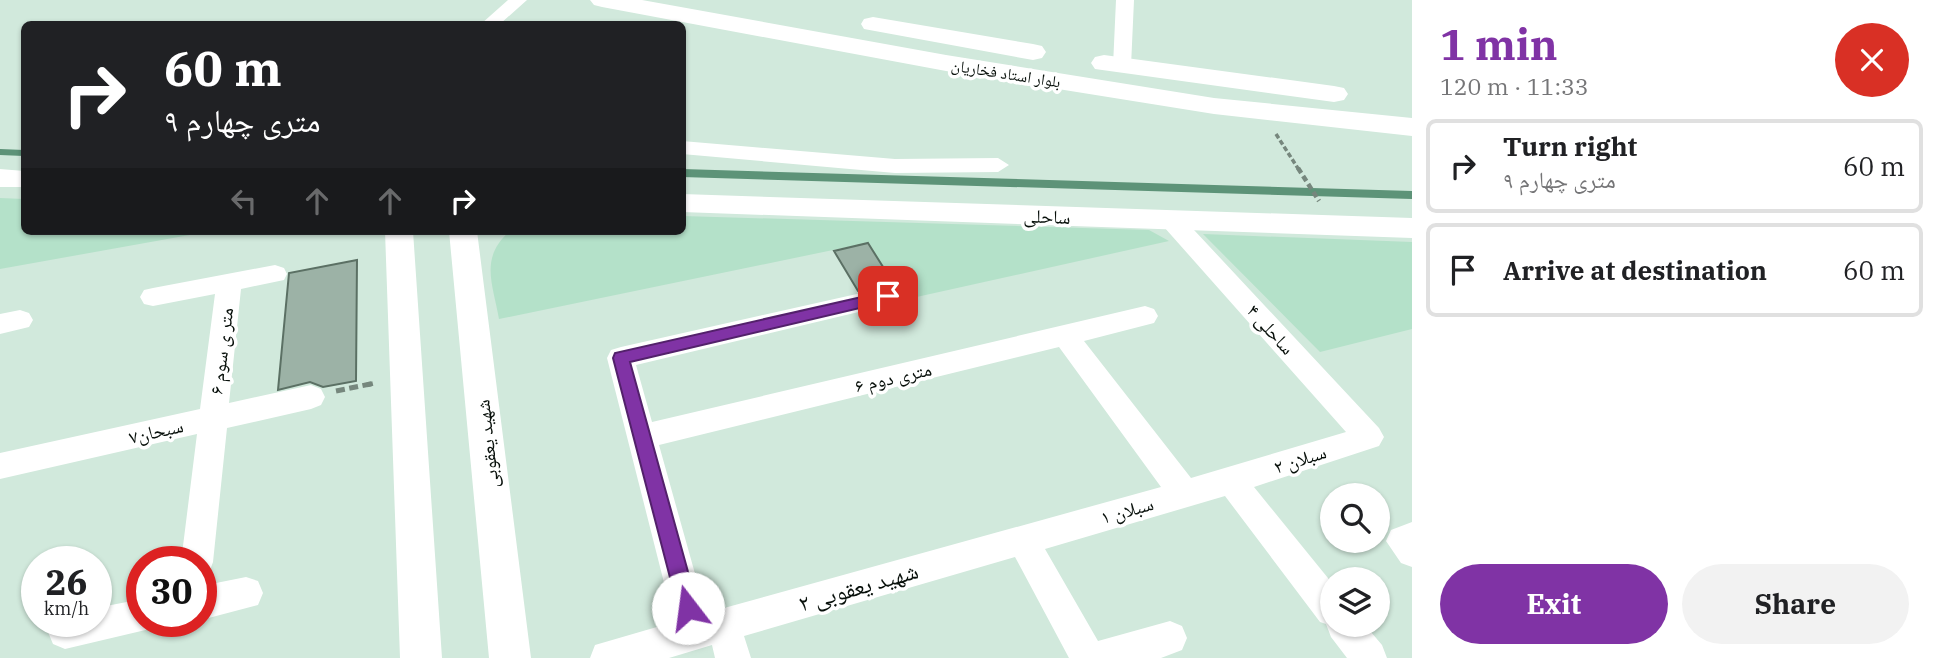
<!DOCTYPE html>
<meta charset="utf-8">
<style>
body{margin:0;font-family:"IBM Plex Serif","Noto Naskh Arabic",serif;background:#f2f2f2;color:#202124;height:100vh;display:flex;flex-direction:column;font-size:26px;white-space:nowrap}
*{box-sizing:border-box;margin:0}
p{font-size:23px;color:#757577}
.icon{flex:none;width:38px;height:38px;fill:none;stroke:currentColor;stroke-width:2;stroke-linecap:round;stroke-linejoin:round}
.map{position:relative;flex:1;overflow:hidden}
.panel{display:flex;flex-direction:column;background:#fff;width:525px}
.panel>*{flex:none}
.hud{position:absolute;left:21px;top:21px;width:665px;height:214px;border-radius:10px;box-shadow:0 2px 5px #0004;background:#202124;color:#fff;overflow:hidden}
.fabs{position:absolute;left:1320px;top:483px;display:grid;gap:14px}
.fabs a{display:grid;place-items:center;width:70px;height:70px;border-radius:50%;background:#fff;box-shadow:0 2px 5px #0004;font-size:35px}
.speed{position:absolute;left:21px;top:546px;display:flex;gap:14px;font-size:35px;font-weight:700;text-align:center}
.speed>*{display:grid;place-content:center;width:91px;height:91px;border-radius:50%;background:#fff;box-shadow:0 2px 5px #0004;line-height:1}
.speed small{font-size:18px;font-weight:400}
.speed .limit{border:10px solid #d22;background:#fff;color:#111}
.pin{position:absolute;display:grid;place-items:center;width:60px;height:60px;color:#fff;margin:-30px;border-radius:14px;box-shadow:0 4px 10px #0006}
.me{position:absolute;width:77px;margin:-38px;rotate:345deg;stroke-linejoin:round;filter:drop-shadow(0 0 5px #0008)}
.turn{display:flex;align-items:center;gap:24px;height:147px;padding:0 28px;font-size:32px}
.turn .icon{width:91px;height:91px;stroke-width:2.5}
.turn b{display:block;font-size:49px;line-height:60px}
.lanes{display:flex;align-items:center;height:66px;padding:0 28px;background:#0003;justify-content:center;gap:35px;direction:ltr}
.lanes .off{opacity:.35}
.round{display:grid;place-items:center;flex:none;width:74px;height:74px;border-radius:37px;background:#f2f2f2}
.summary{display:flex;align-items:center;justify-content:space-between;height:119px;padding:0 28px}
h1{font-size:42px;font-weight:700;line-height:52px;color:#8033a5}
.cta{display:flex;gap:14px;margin-top:auto;padding:14px 28px}
.cta a{flex:1;height:80px;border-radius:42px;background:#8033a5;color:#fff;font-size:28px;font-weight:700;line-height:80px;text-align:center}
.cta a+a{background:#f2f2f2;color:#202124}
ul{padding:0;list-style:none}
li{display:flex;align-items:center;gap:21px;height:94px;margin:0 14px 10px;padding:0 14px;border:4px solid #e0e0e0;border-radius:10px}
li div{flex:1}
li b{display:block;font-size:26px}
li em{font-style:normal}
main{display:flex;flex:1;min-height:0}
.map>svg:first-child{display:block}
.green{fill:#b4e1c9}
.lines{fill:none;stroke-linecap:round;stroke-linejoin:round}
.stream-far1{stroke:#5d9378;stroke-width:6}
.stream{stroke:#5d9378;stroke-width:8}
.building{fill:#9cb2a6;stroke:#5b7064;stroke-width:2}
.path-far2{stroke:#76877d;stroke-width:3.5;stroke-dasharray:5 2.5;stroke-linecap:butt}
.path-far1{stroke:#76877d;stroke-width:4.5;stroke-dasharray:6 3.5;stroke-linecap:butt}
.path{stroke:#76877d;stroke-width:5;stroke-dasharray:9 4.5;stroke-linecap:butt}
.minor{fill:#fff;fill-rule:evenodd}
.tertiary{fill:#fff;fill-rule:evenodd}
.secondary{fill:#fff;fill-rule:evenodd}
.route{fill:#8033a5;stroke:#53216b;stroke-width:2}
.labels{text-anchor:middle;dominant-baseline:central;stroke-width:7;stroke-linejoin:round;paint-order:stroke}
.far-street-label{font-size:16px;fill:#08100b;stroke:#fff}
.street-label{font-size:19px;fill:#08100b;stroke:#fff}
.near-street-label{font-size:23px;fill:#08100b;stroke:#fff}
</style>
<main>
<div class="map">
<svg width="1412" height="658" viewBox="0 0 1412 658">
<rect width="100%" height="100%" fill="#d1e9dc"/>
<path class="green" d="M0,198L24,199V231H212L0,269Z
M683,216L1149,230L1169,241L903,300L867,243L499,319C493,284 479,258 510,231H682Z
M1203,234L1412,242V329L1320,352Z"/>
<g class="lines">
<path class="stream-far1" d="M0,152L24,153"/>
<path class="stream" d="M682,173L1412,195"/>
</g>
<path class="building" d="M868,243L895,286L858,291L834,251Z
M357,260L356,381L323,387L310,382L278,390L289,273Z"/>
<g class="lines">
<path class="path-far2" d="M1276,134L1299,170"/>
<path class="path-far1" d="M1298,168L1319,201
M367,385L375,383"/>
<path class="path" d="M336,391L375,383"/>
<path class="minor" d="M508,0H527L500,24H481Z
M1116,0H1134L1131,66L1122,72L1113,66Z
M682,141L895,159L998,158L1009,165L998,172L895,173L682,154Z
M1172,213L1180,215L1379,428L1384,437L1379,446L1254,487L1332,583V625H1365L1382,645L1387,658H1347L1331,637L1326,624L1320,622L1225,496L1045,549L1098,641L1170,621L1182,626L1187,638L1182,650L1161,658H1069L1015,557L744,636L751,658H715L712,645L669,658H590L595,645L674,622L607,358L611,350L621,347L888,287L897,289L901,296L897,303L888,305L636,365L652,422L1145,306L1154,309L1158,316L1154,323L1084,341L1191,478L1346,432L1164,227L1160,221L1164,215ZM1059,347L1161,487L706,613L659,445Z
M275,265L284,268L287,274L284,280L241,289L229,403L311,385L321,389L325,397L321,405L311,409L227,428L213,562L209,573L201,576V562H181L197,434L0,479V453L200,409L215,294L153,306L144,304L140,297L144,290L153,288Z
M20,310L29,313L33,320L29,327L0,334V314Z
M1412,522V567L1401,563L1386,541L1391,530Z
M246,577L258,581L263,593L258,605L201,620V586Z
M142,599V621H157L154,628L65,649L53,644L48,632L52,621H96V608Z"/>
<path class="tertiary" d="M0,169L24,171V187H0Z
M682,194L1412,218V238L682,212Z
M385,231H413L442,658H400Z
M449,231H477L531,658H489Z"/>
<path class="secondary" d="M590,0H642L946,55L1214,98L1412,118V136L1214,114L946,71L602,7L594,5Z
M873,17L1033,44L1042,46L1046,52L1042,58L1033,60L864,29L861,24L864,19Z
M1104,55L1334,86L1344,88L1348,94L1344,100L1334,102L1095,69L1091,63L1095,57Z"/>
</g>
<path class="route" d="M888,291L894,292V300L630,362L698,608L695,616L688,619L680,616L613,358L615,353Z"/>
<g class="labels">
<g class="far-street-label">
<text transform="translate(1006 73) rotate(9)">بلوار استاد فخاریان</text>
</g>
<g class="street-label">
<text transform="translate(1047 216) rotate(2)">ساحلی</text>
<text transform="translate(1271 329) rotate(48)">ساحلی ۴</text>
<text transform="translate(221 351) rotate(-83)">۶ متر ی سوم</text>
<text transform="translate(893 377) rotate(-13)">۶ متری دوم</text>
<text transform="translate(156 431) rotate(-13)">سبحان۷</text>
<text transform="translate(487 444) rotate(-96)">شهید یعقوبی</text>
<text transform="translate(1300 459) rotate(-18)">سبلان ۲</text>
<text transform="translate(1127 510) rotate(-16)">سبلان ۱</text>
</g>
<g class="near-street-label">
<text transform="translate(858 586) rotate(-16)">شهید یعقوبی ۲</text>
</g>
</g>
</svg>
<div class="fabs">
<a><svg class="icon" aria-label="search" viewBox="0 0 24 24"><circle cx="10" cy="10" r="6"/><path d="M15 15l6 6"/></svg></a>
<a><svg class="icon" aria-label="layers" viewBox="0 0 24 24"><path d="M12 4l9 5-9 5-9-5zM3 14l9 5 9-5"/></svg></a>
</div>
<div class="speed"><div>26<small>km/h</small></div><div class="limit">30</div></div>
<div class="pin" style="left:888px;top:296px;background:#d93025"><svg class="icon" aria-label="arrive" viewBox="0 0 24 24"><path d="M6 21V4h12l-3 4 3 4H6"/></svg></div>
<svg class="me" style="left:688px;top:608px" viewBox="-20 -20 40 40"><circle r="19" fill="#fff"/><path d="M0-13L10 11 0 6-10 11z" fill="#8033a5"/></svg>
<div class="hud">
<div class="turn"><svg class="icon" aria-label="right" viewBox="0 0 24 24"><path d="M7 20v-9h11M14 6l5 5-5 5"/></svg><div><b>60 m</b>۹ متری چهارم</div></div>
<div class="lanes"><svg class="icon off" aria-label="left" viewBox="0 0 24 24"><path d="M17 20v-9H6M10 6l-5 5 5 5"/></svg><svg class="icon off" aria-label="ahead" viewBox="0 0 24 24"><path d="M12 20V5M6 11l6-6 6 6"/></svg><svg class="icon off" aria-label="ahead" viewBox="0 0 24 24"><path d="M12 20V5M6 11l6-6 6 6"/></svg><svg class="icon" aria-label="right" viewBox="0 0 24 24"><path d="M7 20v-9h11M14 6l5 5-5 5"/></svg></div>
</div>
</div>
<section class="panel">
<div class="summary"><div><h1>1 min</h1><p>120 m · 11:33</p></div><a class="round" style="background:#d93025;color:#fff"><svg class="icon" aria-label="close" viewBox="0 0 24 24"><path d="M6 6l12 12M18 6L6 18"/></svg></a></div>
<ul>
<li><svg class="icon" aria-label="right" viewBox="0 0 24 24"><path d="M7 20v-9h11M14 6l5 5-5 5"/></svg><div><b>Turn right</b><p>۹ متری چهارم</p></div><em>60 m</em></li>
<li><svg class="icon" aria-label="arrive" viewBox="0 0 24 24"><path d="M6 21V4h12l-3 4 3 4H6"/></svg><div><b>Arrive at destination</b></div><em>60 m</em></li>
</ul>
<div class="cta"><a>Exit</a><a>Share</a></div>
</section>
</main>
